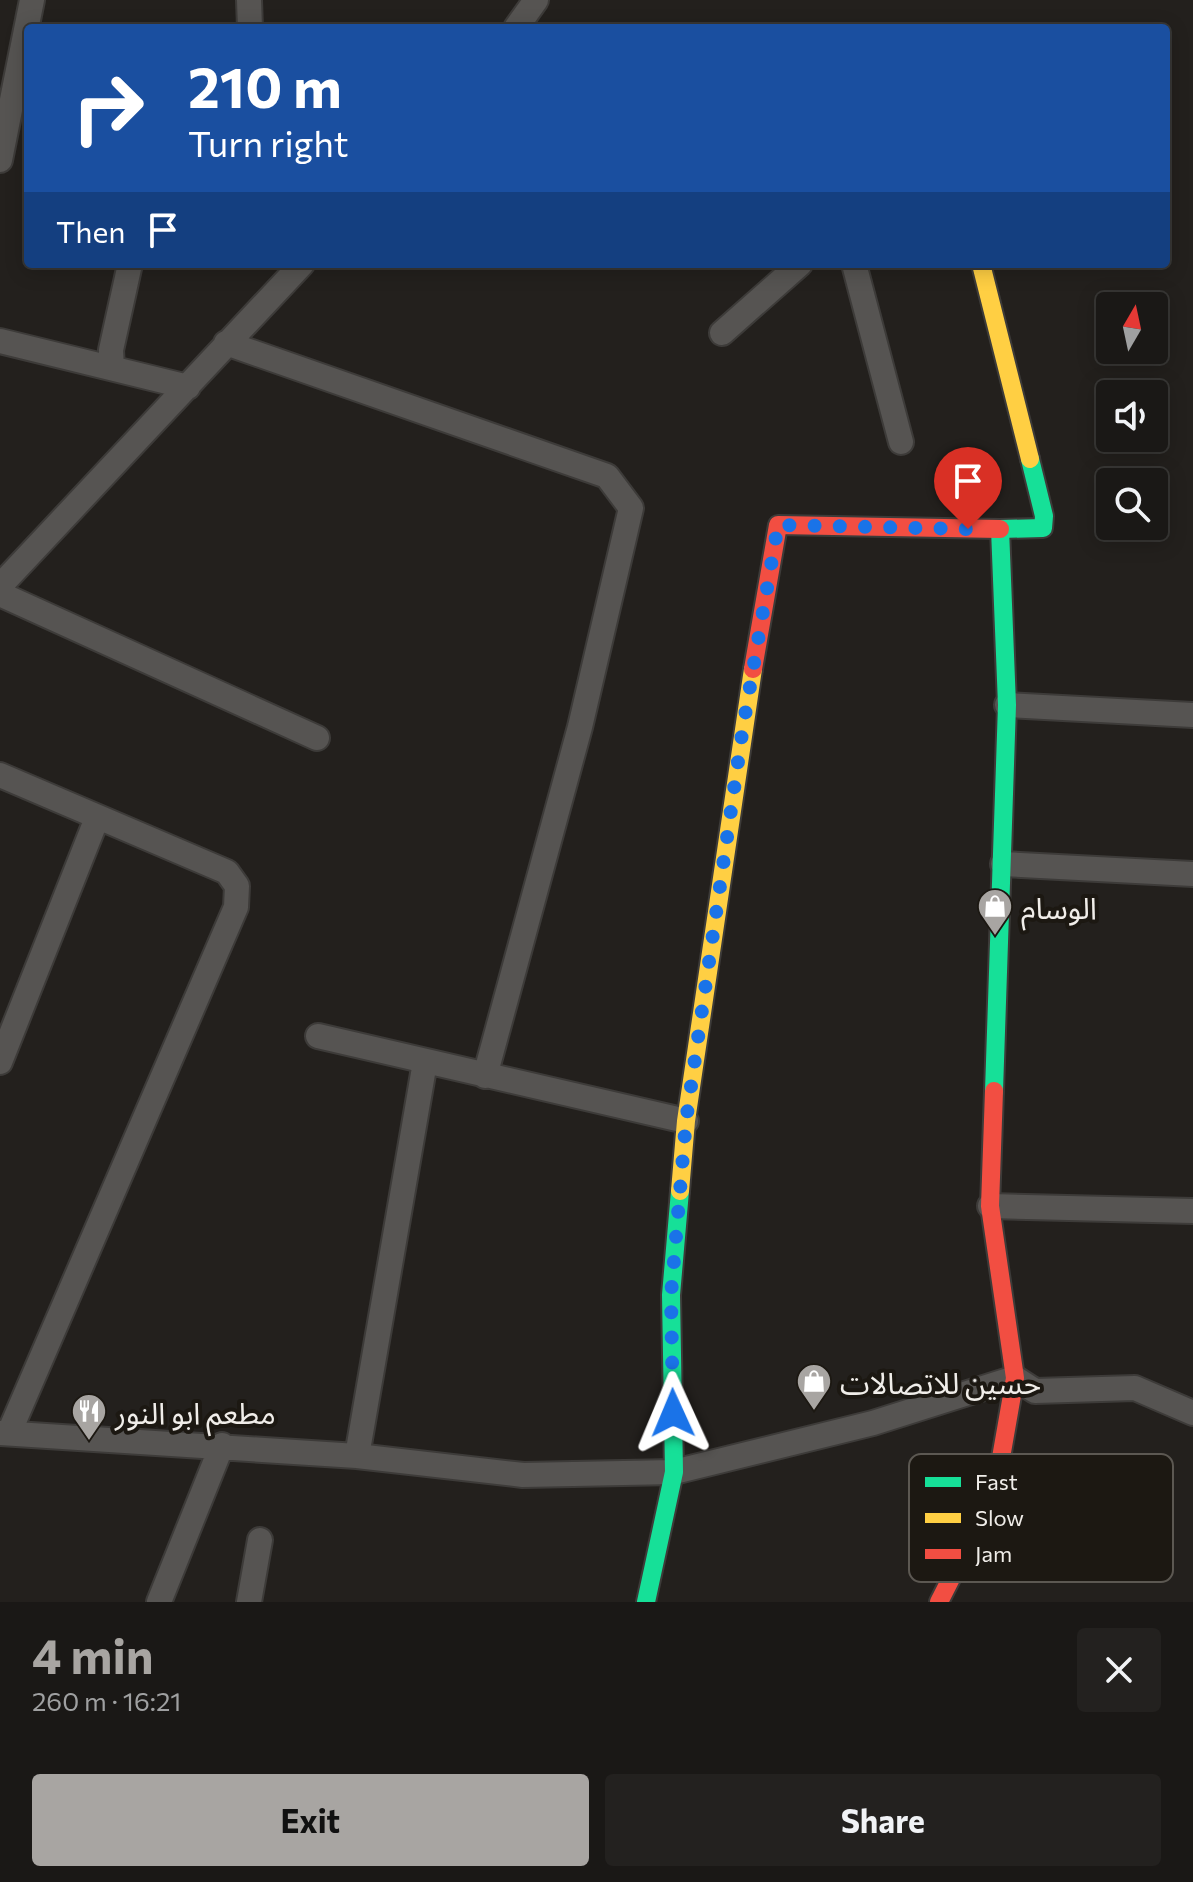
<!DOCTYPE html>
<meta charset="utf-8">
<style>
body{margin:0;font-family:Commissioner,"Noto Sans Arabic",sans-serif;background:#23211f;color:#f1f3f6;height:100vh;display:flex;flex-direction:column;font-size:30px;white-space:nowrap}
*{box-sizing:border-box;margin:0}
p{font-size:26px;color:#9fa0a1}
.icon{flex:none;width:44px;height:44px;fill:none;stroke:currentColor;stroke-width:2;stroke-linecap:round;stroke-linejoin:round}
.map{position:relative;height:1602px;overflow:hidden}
.details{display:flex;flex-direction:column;background:#1a1816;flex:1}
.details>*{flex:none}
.banner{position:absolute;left:24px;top:24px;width:1146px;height:244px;border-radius:8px;box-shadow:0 4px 20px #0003,0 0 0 2px #383735;background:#1a4fa0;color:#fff;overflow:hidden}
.needle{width:52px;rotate:9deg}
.tools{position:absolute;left:1096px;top:292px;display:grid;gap:16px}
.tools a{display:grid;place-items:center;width:72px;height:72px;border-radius:8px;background:#1a1816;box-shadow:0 4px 20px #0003,0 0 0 2px #383735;font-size:40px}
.pin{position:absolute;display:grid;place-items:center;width:68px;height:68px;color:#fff;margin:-82px -34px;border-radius:50% 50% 50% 0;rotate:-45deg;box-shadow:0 0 8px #0007}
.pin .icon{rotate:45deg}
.me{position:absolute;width:88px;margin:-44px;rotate:359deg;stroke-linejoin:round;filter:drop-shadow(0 0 6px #0008)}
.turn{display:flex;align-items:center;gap:28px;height:168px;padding:0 32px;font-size:36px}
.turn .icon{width:104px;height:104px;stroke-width:2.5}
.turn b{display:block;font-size:56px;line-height:68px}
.then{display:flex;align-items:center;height:76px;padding:0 32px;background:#0003;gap:16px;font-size:30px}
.round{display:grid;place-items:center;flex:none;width:84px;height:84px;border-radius:8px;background:#23211f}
.overview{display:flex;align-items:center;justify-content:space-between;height:136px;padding:0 32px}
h1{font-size:48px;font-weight:700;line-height:60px;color:#a8a5a2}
.cta{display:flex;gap:16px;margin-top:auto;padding:16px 32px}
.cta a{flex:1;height:92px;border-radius:8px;background:#a8a5a2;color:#111;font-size:32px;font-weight:700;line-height:92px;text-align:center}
.cta a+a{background:#23211f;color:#f1f3f6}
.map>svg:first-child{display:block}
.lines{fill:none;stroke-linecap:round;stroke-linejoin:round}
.street-casing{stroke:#3d3b39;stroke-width:28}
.fast-casing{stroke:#3d3b39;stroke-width:22}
.slow-casing{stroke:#3d3b39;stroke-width:22}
.jam-casing{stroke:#3d3b39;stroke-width:22}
.street{stroke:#565452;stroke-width:24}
.fast{stroke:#16e098;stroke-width:18}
.slow{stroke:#ffcf43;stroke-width:18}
.jam{stroke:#f24e42;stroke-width:18}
.route{stroke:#1a73e8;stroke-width:14;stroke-dasharray:0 25.2}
.labels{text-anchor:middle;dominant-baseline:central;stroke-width:8;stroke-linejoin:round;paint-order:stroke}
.poi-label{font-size:30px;fill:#f0ede9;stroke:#1c1812;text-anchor:start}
.key{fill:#1c1812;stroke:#5c5852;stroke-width:2}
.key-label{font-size:22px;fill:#f0ede9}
</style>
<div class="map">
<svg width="1193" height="1602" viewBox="0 0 1193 1602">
<rect width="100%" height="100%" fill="#23201d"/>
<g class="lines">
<g class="street-casing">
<path id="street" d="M249,0L250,28
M516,28L536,0
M0,160L32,0
M854,264L901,442
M722,333L800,264
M0,341L188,387
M226,343L607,476L631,508L580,727L485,1076
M112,368L111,350L130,264
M0,586L302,264
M0,594L317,738
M1007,705L1193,715
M0,775L227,872L237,886L236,907L9,1433
M1003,864L1193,874
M318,1036L686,1121
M0,1062L97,818
M990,1206L1193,1211
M0,1433L357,1456L523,1475L674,1472L873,1423L1015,1378L1035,1391L1135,1388L1193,1413
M357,1456L425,1062
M159,1602L222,1445
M249,1602L260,1540"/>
</g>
<g class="fast-casing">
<path id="fast" d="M994,1091L1007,705L1000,529L1043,528L1044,516L1030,459
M646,1602L674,1472L671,1295L680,1191"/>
</g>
<g class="slow-casing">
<path id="slow" d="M981,264L1030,459
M680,1191L686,1121L753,669"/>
</g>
<g class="jam-casing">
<path id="jam" d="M753,669L778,525L1000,529
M939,1602L995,1492L1015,1378L990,1206L994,1091"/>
</g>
<use href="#street" class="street"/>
<use href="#fast" class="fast"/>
<use href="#slow" class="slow"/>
<use href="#jam" class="jam"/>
</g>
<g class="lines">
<path class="route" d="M673,1413L671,1295L686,1121L743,727L778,525L968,529"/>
</g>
<defs>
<g id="shop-pin" transform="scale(1.8)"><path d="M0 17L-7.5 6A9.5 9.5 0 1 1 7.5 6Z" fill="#a8a5a2" stroke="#1c1812"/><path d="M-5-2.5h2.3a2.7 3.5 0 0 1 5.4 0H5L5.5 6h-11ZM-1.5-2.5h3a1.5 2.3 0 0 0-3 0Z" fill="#fff"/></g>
<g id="restaurant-pin" transform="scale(1.8)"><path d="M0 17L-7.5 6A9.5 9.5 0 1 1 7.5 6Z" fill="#a8a5a2" stroke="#1c1812"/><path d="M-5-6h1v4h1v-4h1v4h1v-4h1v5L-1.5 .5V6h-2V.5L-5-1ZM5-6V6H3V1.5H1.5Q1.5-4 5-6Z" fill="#fff"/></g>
</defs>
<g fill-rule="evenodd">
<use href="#shop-pin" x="995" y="906"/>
<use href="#shop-pin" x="814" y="1381"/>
<use href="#restaurant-pin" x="89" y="1411"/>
</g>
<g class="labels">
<g class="poi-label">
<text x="1021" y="906">الوسام</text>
<text x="840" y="1381">حسين للاتصالات</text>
<text x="115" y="1411">مطعم ابو النور</text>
</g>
</g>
<rect x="909" y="1454" width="264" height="128" rx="12" class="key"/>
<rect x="925" y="1477" width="36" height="10" fill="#16e098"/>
<rect x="925" y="1513" width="36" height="10" fill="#ffcf43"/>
<rect x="925" y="1549" width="36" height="10" fill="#f24e42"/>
<g class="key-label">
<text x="975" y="1490">Fast</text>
<text x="975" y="1526">Slow</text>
<text x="975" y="1562">Jam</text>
</g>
</svg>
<div class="tools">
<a><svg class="needle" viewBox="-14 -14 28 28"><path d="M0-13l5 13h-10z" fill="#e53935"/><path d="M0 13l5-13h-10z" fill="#9fa0a1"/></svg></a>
<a><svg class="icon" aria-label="sound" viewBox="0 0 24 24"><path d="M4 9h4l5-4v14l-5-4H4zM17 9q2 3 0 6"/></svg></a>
<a><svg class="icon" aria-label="search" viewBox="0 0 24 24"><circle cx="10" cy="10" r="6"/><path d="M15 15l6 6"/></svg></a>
</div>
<div class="pin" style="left:968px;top:529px;background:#d93025"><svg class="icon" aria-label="arrive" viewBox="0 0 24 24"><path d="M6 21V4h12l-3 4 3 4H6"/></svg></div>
<svg class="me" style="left:673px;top:1413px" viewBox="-20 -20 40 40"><path d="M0-17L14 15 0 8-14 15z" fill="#1a73e8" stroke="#fff" stroke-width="4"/></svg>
<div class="banner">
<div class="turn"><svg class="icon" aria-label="right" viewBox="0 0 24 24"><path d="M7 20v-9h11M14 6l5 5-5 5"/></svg><div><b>210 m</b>Turn right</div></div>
<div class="then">Then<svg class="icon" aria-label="arrive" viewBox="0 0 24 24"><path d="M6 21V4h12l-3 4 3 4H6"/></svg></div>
</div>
</div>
<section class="details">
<div class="overview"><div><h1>4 min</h1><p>260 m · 16:21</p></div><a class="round"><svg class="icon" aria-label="close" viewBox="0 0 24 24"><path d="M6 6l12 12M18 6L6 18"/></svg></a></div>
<div class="cta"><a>Exit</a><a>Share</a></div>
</section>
